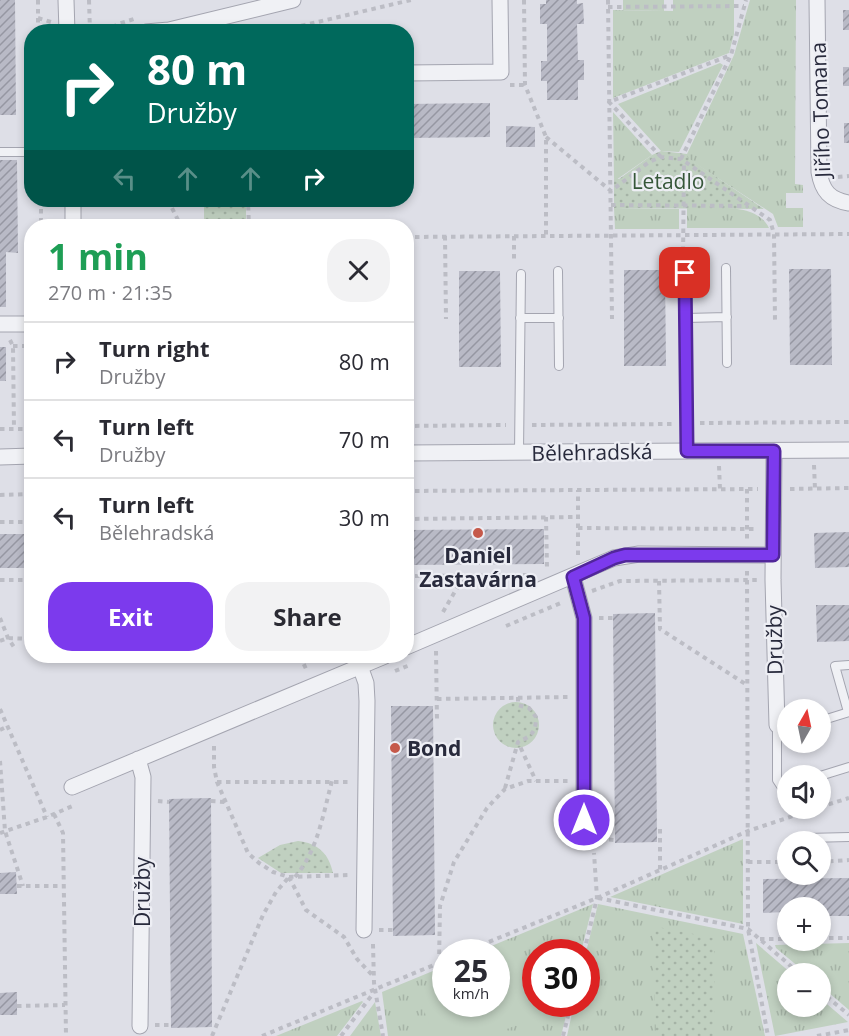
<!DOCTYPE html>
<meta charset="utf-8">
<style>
body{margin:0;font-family:"Open Sans",sans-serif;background:#f2f2f3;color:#2b2b33;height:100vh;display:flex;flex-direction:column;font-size:22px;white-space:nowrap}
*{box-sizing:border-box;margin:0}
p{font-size:20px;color:#7c7c81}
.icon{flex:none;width:33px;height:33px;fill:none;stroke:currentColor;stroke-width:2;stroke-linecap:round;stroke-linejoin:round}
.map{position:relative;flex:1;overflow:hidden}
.sheet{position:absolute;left:24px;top:219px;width:390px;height:444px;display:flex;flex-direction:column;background:#fff;border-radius:24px;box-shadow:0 3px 9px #0003}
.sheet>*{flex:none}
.banner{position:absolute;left:24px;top:24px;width:390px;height:183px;border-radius:24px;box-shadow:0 3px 9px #0003;background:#00695c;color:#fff;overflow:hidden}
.needle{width:39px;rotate:9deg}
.buttons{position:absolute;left:777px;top:699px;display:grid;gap:12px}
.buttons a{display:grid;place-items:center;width:54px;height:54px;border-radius:50%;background:#fff;box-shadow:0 3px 9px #0003;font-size:30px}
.speed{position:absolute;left:432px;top:939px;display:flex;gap:12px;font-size:30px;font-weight:700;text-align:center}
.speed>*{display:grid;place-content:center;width:78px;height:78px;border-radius:50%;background:#fff;box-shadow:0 3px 9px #0003;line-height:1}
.speed small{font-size:15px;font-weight:400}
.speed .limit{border:9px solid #d22;background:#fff;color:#111}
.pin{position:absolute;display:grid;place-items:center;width:51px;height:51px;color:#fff;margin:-26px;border-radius:12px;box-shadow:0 3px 9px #0006}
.me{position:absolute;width:66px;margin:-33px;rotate:0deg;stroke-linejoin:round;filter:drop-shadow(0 0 4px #0008)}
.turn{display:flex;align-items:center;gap:21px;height:126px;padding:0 24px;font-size:27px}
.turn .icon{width:78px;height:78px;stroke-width:2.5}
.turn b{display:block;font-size:42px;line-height:51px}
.lanes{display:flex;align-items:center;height:57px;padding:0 24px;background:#0003;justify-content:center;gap:30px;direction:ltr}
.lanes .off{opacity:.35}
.round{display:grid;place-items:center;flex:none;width:63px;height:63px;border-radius:24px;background:#f2f2f3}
.overview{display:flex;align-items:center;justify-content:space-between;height:102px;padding:0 24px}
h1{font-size:36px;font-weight:700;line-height:45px;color:#1e9e55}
.action{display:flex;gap:12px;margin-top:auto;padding:12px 24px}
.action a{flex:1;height:69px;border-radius:24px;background:#7c3aed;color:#fff;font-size:24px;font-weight:700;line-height:69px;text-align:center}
.action a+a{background:#f2f2f3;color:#2b2b33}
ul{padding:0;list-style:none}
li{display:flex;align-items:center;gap:18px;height:78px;padding:0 24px;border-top:2px solid #e1e1e2}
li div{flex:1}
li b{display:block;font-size:22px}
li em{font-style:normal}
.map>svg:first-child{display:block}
.grass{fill:url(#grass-tufts)}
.park{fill:url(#park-dots)}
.garden{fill:#c0d0c0}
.building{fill:url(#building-hatch)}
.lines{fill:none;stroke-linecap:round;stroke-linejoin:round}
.lane-casing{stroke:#a4a5b0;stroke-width:10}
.street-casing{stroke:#a4a5b0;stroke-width:17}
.path{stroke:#bcbdc5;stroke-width:4;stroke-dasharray:4.5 4.5;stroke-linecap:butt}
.lane{stroke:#f0f1f5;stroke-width:8}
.street{stroke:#f0f1f5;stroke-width:15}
.route-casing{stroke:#51269a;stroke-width:15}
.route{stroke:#7c3aed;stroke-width:10}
.poi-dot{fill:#c5594a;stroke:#edeef4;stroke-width:2}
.labels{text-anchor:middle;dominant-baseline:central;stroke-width:4.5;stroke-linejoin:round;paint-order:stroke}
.street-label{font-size:21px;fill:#282a3c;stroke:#edeef4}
.park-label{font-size:21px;fill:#365739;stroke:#edeef4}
.poi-label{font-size:21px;font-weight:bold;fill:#282a3c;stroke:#edeef4}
</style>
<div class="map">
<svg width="849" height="1036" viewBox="0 0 849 1036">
<defs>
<pattern id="grass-tufts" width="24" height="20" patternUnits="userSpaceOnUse" patternTransform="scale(1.5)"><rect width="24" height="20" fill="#c0d0c0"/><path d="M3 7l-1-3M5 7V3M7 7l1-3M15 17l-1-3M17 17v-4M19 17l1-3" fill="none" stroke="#a5b3a6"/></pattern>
<pattern id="park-dots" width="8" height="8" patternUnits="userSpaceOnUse" patternTransform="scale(1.5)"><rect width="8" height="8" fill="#c0d0c0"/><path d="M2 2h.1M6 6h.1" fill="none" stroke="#a5b3a6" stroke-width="1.8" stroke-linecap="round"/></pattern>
<pattern id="building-hatch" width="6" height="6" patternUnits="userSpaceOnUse" patternTransform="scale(1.5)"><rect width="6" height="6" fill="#b9bac6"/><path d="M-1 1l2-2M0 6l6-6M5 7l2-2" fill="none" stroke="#9697a2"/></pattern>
</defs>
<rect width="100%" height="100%" fill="#dedfe7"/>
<path class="grass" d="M750,0H796L795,184L803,185V193H786V208H803V227H778L773,214L687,158V154L734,55Z
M613,10L673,11L674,21H734V34L729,53L613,98Z
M720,63L723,65L679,152L661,151L618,104Z
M613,112L652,155L616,180L614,178Z
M614,208L679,209V229H615Z
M687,208C712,209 756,201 769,228H687Z
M743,839V924L610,897Z
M593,904L581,952H536V1004H569L561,1036H388L382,992L445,966L446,1004H496V952H477Z
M598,904L743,934L765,1036H567L574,1004H586V952Z
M756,943L791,973L788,974V1006H820L821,999L848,1022L775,1036Z
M849,943V1010L821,986L820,974L806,973L776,948L775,945Z
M362,1001L363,1002L337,1036H276Z
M375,1002L381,1036H350Z"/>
<path class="park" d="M661,151L687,154L688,158L764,209L614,208V178L619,179L652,155Z
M204,206H246V226H204Z
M493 725a23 23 0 1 1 46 0a23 23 0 1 1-46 0Z
M298,841C318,843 329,854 333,873H281L258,858L280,845Z
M653,926L714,938L715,1036H656Z"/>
<path class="garden" d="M623,0H664V11L623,10Z
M673,0H734V21H673Z
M520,958L535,997L536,1004H538L543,1015L489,1036H434L419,998L445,987L446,1004H496L497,967Z"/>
<path class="building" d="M0,0H15L16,115H0Z
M546,0H577V4L583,3L584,24H577L578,60H584V80H578V100H547V81H541V61H547V24H540V4H546Z
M843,10H849V30H843Z
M843,67H849V86H843Z
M490,103V137L406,138V104Z
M844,123H849V143H844Z
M506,126L535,127V147H506Z
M0,160H17L18,253L6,252V307H0Z
M789,269H831L832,365H790Z
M624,270H665L666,366H624Z
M459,271H500L501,367H459Z
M0,347H6V381H0Z
M544,529V564L406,565V530Z
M849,532V567L815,568L814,533Z
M0,534H32V568H0Z
M816,605H849V641L817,642Z
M655,613L657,842L615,843L613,614Z
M391,706H433L435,935L393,936Z
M211,798L212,1027L171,1028L169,799Z
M16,872L17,894H0V873Z
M849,878V916H828V912H820V908H788V916H785V912L763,913V879Z
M17,992V1015H0V993Z"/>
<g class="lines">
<g class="lane-casing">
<path id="lane" d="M0,152H32
M726,268L727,363
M558,271L559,366
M685,273L687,451
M520,318H559
M686,318L727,317
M519,452L521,274
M848,712L835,666L849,665
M820,721L849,712
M788,726L777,725V780L781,786L788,787
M820,776L849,767
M806,838L849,837"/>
</g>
<g class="street-casing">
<path id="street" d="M66,0L67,32
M817,0L819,172C822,191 830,200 849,203
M146,32L169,30L293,0
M406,73L501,72L500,0
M73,200V226
M0,324H32
M774,451L773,580L777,725
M406,453L849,450
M0,457L32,456
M573,577L584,618V840
M406,647L614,558L639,554L773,555
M360,666L366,683L367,701L364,930
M138,759L143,777L140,1026
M72,787L385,656"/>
</g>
<path class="path" d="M38,0V32
M89,0L90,32
M524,0L525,85L546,137V236
M608,0L612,319
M608,7L744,6
M38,18L51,22
M105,32L118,24L134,19
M275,32L411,0
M510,85H525
M546,137L611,191L649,162L661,157L681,159L770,220L774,234L775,322
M661,157L609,102L731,55
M681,159L731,55L746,0
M838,177L849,176
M41,200V226
M168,200L181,226
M171,204L248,202L249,226
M611,205L748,206
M445,236L446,319
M514,236V263
M406,237L849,234
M683,260L684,161
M10,340L13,346L14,429
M13,346H32
M700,423L849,422
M532,425L674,424
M406,426L506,425
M0,429H32
M814,465L815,489
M719,466L720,489
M747,489V539
M790,489L849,488
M406,491L758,489
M0,495L32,494
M546,517L547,568
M406,519L578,517
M0,522H32
M578,528L758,529
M578,555V490
M747,571L748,929L768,1036
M406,576L529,575
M0,580H32
M659,581L660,629L747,685
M592,591L620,581L757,580
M443,612L464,576
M0,618L8,638L14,647
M599,618H613
M506,626L563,602
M0,641L8,638L32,639
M436,651L437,722
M300,656L307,671
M395,671L410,665
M518,697V705L529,708L536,717C536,732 532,736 518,742
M437,699L568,697
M0,709L47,817
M0,730L8,726
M214,746V767L217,782L248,853L259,863L273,872L289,877L348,875
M0,761L5,831L23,886
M217,782H351
M505,788L518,742L536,781
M158,801L169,802
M211,801L225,802
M820,807L849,798
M54,814L63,833L66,1036
M660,829V870
M0,833L47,817L75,805
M600,839L615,840
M748,862H788
M820,862L849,860
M289,877L306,910L344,937L357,959L374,977
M295,877C318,850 323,814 332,781
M17,886H65
M598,898L748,929L800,974
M379,930H393
M820,938H849
M760,939H788
M373,944L374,983L383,1036
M464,952L597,898L748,831L817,808
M584,952L597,898L594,853
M439,963L440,906L454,862L487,808L505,789L528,781H569
M820,991L849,1015
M17,1006L65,1005
M155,1025H171
M212,1036L263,915L276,892L289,877
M262,1036L446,960
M341,1036L375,991
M563,1036L571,1004
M817,1036L849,1030"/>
<use href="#lane" class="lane"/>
<use href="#street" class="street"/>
</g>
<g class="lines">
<g class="route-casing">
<path id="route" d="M584,820V618L573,577L614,558L625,555H773L774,451H687L685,273"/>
</g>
<use href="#route" class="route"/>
</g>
<g class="poi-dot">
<circle cx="478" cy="533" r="6"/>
<circle cx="395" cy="748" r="6"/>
</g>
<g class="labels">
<g class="street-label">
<text transform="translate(820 110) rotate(-92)">Jiřího Tomana</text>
<text transform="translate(592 452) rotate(-1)">Bělehradská</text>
<text transform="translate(774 640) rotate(-91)">Družby</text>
<text transform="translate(142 892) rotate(-90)">Družby</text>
</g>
<g class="park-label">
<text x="668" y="181">Letadlo</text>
</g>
<g class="poi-label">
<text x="478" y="555">Daniel<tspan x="478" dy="24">Zastavárna</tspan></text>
<text x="407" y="748" text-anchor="start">Bond</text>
</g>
</g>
</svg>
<div class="buttons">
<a><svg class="needle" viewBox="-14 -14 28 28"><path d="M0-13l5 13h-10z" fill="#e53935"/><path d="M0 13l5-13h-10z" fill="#7c7c81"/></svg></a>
<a><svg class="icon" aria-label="sound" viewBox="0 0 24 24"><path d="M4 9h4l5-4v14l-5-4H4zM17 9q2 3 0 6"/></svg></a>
<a><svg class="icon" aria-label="search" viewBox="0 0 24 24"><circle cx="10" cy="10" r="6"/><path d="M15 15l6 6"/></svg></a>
<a>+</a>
<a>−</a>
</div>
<div class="speed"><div>25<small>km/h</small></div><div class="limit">30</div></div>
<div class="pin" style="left:685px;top:273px;background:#d93025"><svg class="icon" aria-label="arrive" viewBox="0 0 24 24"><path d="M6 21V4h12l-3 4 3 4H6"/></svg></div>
<svg class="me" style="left:584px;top:820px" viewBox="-20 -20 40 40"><circle r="17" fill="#7c3aed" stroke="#fff" stroke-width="3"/><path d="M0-11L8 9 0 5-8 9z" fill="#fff"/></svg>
<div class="banner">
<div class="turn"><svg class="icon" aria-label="right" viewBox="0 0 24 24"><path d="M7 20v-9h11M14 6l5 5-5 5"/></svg><div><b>80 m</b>Družby</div></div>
<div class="lanes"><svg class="icon off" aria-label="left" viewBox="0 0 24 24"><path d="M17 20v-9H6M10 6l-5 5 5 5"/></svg><svg class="icon off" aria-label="ahead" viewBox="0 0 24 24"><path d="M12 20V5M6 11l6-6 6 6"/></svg><svg class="icon off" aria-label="ahead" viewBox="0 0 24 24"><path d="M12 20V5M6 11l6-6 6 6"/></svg><svg class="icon" aria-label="right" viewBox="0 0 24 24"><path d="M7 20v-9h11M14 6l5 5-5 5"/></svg></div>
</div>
<section class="sheet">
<div class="overview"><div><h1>1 min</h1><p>270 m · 21:35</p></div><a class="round"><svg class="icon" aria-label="close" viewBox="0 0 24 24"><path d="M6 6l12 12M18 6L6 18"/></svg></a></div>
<ul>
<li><svg class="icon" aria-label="right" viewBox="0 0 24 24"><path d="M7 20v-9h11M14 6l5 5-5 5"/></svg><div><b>Turn right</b><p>Družby</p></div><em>80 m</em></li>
<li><svg class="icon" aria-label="left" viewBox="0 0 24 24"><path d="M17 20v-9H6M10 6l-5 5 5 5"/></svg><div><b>Turn left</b><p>Družby</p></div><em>70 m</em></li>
<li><svg class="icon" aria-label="left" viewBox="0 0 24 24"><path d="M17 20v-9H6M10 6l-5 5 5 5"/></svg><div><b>Turn left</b><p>Bělehradská</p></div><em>30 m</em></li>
</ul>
<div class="action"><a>Exit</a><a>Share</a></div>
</section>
</div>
